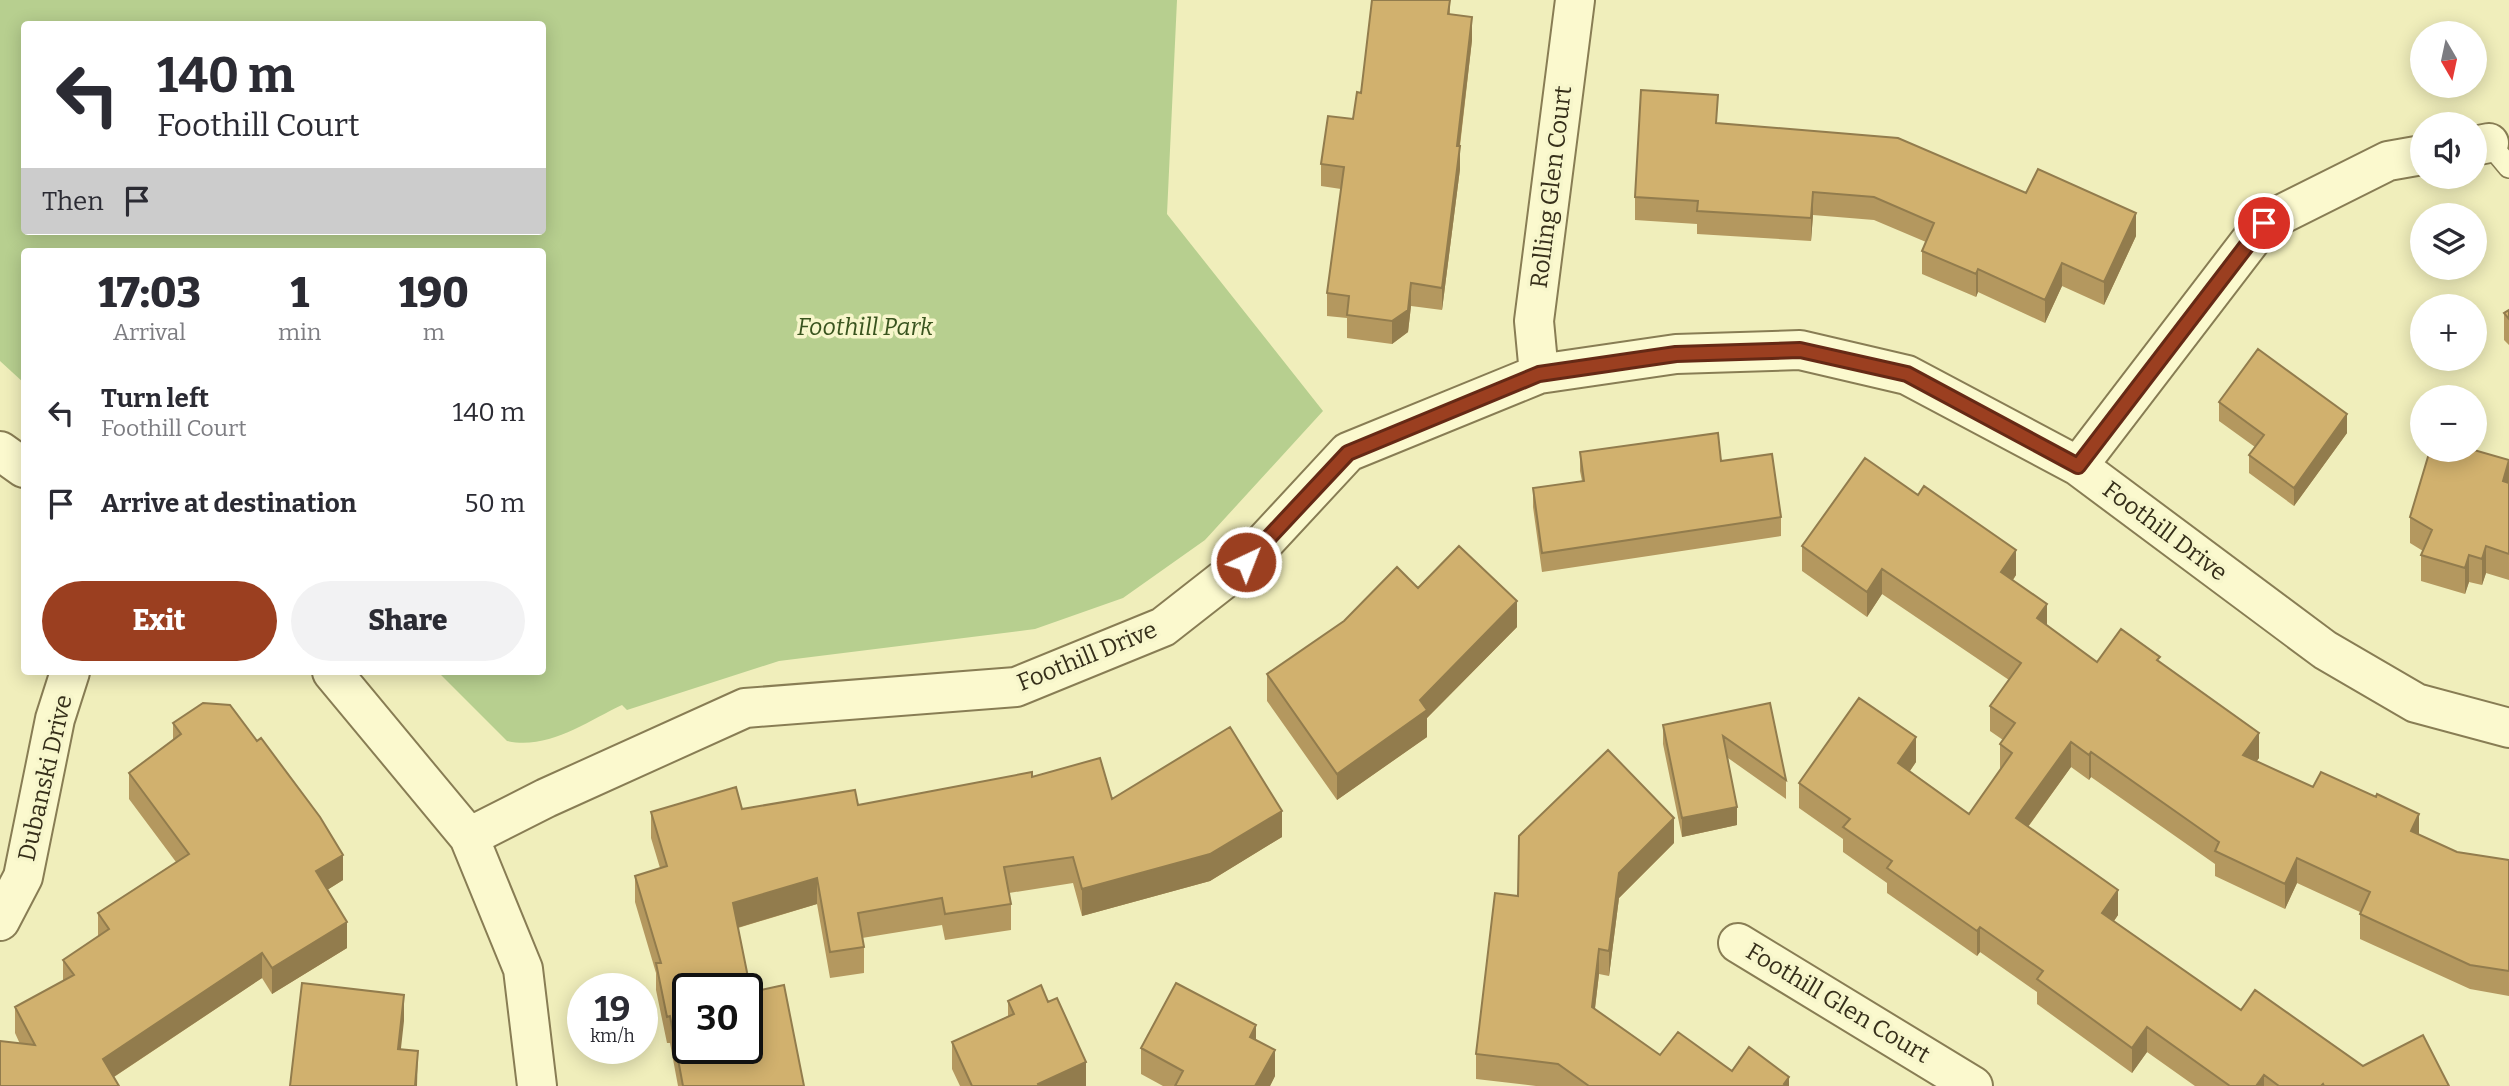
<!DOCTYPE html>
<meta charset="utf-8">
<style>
body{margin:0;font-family:Bitter,serif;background:#f2f2f3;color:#2b2b33;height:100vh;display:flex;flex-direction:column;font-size:26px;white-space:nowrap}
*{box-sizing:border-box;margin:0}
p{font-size:23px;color:#7c7c81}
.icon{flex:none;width:38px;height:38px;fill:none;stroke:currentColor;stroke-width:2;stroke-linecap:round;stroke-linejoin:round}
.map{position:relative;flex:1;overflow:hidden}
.sheet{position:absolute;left:21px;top:248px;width:525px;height:427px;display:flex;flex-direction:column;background:#fff;border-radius:7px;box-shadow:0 4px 18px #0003}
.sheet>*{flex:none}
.top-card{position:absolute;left:21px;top:21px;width:525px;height:214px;border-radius:7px;box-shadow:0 4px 18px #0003;background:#fff;color:#2b2b33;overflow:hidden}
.needle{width:46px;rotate:171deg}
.fabs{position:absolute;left:2410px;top:21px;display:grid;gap:14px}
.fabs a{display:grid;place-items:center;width:77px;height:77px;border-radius:50%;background:#fff;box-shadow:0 4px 18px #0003;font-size:35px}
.speed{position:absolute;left:567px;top:973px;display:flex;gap:14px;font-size:35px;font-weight:700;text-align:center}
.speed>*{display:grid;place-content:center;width:91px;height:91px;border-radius:50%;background:#fff;box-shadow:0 4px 18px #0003;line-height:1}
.speed small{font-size:18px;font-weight:400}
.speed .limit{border:4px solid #111;border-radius:10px;background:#fff;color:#111}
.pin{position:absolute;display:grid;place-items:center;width:60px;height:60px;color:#fff;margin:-30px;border:4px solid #fff;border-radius:50%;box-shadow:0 2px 7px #0007}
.me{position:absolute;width:77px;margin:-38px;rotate:43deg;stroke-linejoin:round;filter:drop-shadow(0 0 5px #0008)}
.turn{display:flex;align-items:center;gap:24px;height:147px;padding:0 21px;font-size:32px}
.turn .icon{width:91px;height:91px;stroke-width:2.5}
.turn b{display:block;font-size:49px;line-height:60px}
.then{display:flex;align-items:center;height:66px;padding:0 21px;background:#0003;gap:14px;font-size:26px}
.eta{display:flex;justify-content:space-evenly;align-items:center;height:119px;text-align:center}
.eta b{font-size:42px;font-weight:800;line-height:49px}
.primary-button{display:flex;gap:14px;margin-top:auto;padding:14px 21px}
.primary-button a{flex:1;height:80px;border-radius:42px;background:#9b3f20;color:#fff;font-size:28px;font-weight:800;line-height:80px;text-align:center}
.primary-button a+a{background:#f2f2f3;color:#2b2b33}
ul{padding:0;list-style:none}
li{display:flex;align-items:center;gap:21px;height:91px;padding:0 21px}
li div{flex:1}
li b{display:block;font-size:26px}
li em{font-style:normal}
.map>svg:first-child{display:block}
.green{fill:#b7cf8f;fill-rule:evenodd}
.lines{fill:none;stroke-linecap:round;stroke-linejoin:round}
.lane-casing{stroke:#887d54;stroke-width:24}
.street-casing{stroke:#887d54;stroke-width:42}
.lane{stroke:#fbf9ce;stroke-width:21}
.street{stroke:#fbf9ce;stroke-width:38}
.wall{fill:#b4985f}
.shaded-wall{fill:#927c4d}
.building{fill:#d1b16e;stroke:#927c4d;stroke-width:2;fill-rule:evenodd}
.route-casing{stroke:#652915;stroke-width:18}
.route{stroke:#9b3f20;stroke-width:12}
.labels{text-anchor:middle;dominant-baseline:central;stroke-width:7;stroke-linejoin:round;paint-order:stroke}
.street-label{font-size:24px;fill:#362f1a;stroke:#f7f6cb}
.park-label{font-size:24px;font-style:italic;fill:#39541f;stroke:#f7f6cb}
</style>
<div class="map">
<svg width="2509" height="1086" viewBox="0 0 2509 1086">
<rect width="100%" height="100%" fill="#f0eebb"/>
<path class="green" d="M0,0H1177L1167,214L1323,411L1205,540L1123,598L1035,629L779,661L627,710L622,705C586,722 548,750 507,741L438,672H542V252H24V383L0,361ZM24,24H542V231H24Z"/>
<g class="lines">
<g class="lane-casing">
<path id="lane" d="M2489,143L2509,167"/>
</g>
<g class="street-casing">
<path id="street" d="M2474,146L2489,143
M1539,374L1534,321L1575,0
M0,451L24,468
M2078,466L2264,223L2388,161L2422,155
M332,672L469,837L523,969L537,1086
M469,837L546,798L745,708L1016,687L1163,627L1246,562L1348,452L1539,374L1676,354L1800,350L1907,375L2078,466L2325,650L2416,703L2509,728
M0,921L23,877L55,719L70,672
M1738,943L1973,1086"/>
</g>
<use href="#lane" class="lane"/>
<use href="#street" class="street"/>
</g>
<path class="wall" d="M1450,0V14L1472,40L1460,146V169L1442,310L1411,306L1408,332L1392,344L1347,338V318L1327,316V293L1341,189L1321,186V164L1353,119L1361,93Z
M1718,124L2026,193L2136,236L2104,305L2062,286L2045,323L1978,292L1976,297L1922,274V251L1926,242L1874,220L1813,215L1811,241L1697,234V224L1635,220V197Z
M2509,310V345L2504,340V313Z
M2219,402L2347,433L2294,506L2249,473V455L2255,447L2219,421Z
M1580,452L1721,461L1781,517V536L1542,572L1533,507V488L1582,481L1580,471Z
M2509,460V580L2486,573L2482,585L2469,582L2465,594L2421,581V555L2423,551L2410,543V517Z
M1802,546L2016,575L2013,580L2047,625L2097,662H2160L2259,758L2256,761L2457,852L2509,860V996L2470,989L2360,939V912L2297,883L2285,909L2215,876V864L2091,777L2089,780L2071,767L2028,827L2118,915L2114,921L2241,1010L2363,1066L2449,1086H2195L2147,1052L2132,1073L2037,1004V992L1980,952L1977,956L1887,893V883L1843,852V839L1799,808V783L1916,762L1910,771L1969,814L2001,769H2000V744L2003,740L1990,731V706L2009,680L1882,594L1867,617L1802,571Z
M1418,588L1517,627L1427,718V737L1337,800L1267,701V674Z
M1770,703L1786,780V799L1728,758L1737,825L1682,837L1663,744V725Z
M173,723L343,880L327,890L347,948L272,994L262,978L114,1077L20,1044L15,1033V1007L63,981V960L98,936V913L176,862L129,799V773L173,740Z
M1032,777L1112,799L1282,837L1210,881L1082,916L1073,883L1009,893L1011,904V930L945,940L942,925L862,938L864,947V973L830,978L817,904L738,928L751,992L804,1086H678L670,1043H667L656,990V973L635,902V876L660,868L651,838V812L858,805Z
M1674,843L1619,898L1609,976L1599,974L1595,1009L1660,1055L1732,1071L1789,1086H1536L1476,1079V1054L1518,896Z
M1008,1001L1048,1002L1086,1086H960L952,1069V1042L1008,1016Z
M1256,1040L1275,1076L1270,1086H1163L1141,1074V1048Z"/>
<path class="shaded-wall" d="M1472,17V40L1457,168V146Z
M1460,146V169L1442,310V288Z
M1813,192V215L1811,241V218Z
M2136,213V236L2104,305V282Z
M2062,263V286L2045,323V300Z
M1978,269V292L1976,297V274Z
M1411,283V306L1408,332L1392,344V321Z
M2347,414V433L2294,506V488Z
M2509,462V488L2503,481Z
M2486,546V573L2482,585V559Z
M2016,550V575L2001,597V572Z
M2469,555V582L2465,594V568Z
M1882,569V594L1867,617V592Z
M1517,601V627L1427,718V737L1337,800V774L1420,700Z
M2047,604V629L2037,618Z
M2259,733V758L2243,780V755Z
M1916,737V762L1898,788V763Z
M2071,742V767L2016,843V818Z
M2091,752V777L2089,780V755Z
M1737,807V825L1682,837V818Z
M1282,811V837L1210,881L1082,916V889Z
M2419,814V839L2411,831Z
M1674,818V843L1619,898L1609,976V951L1619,873Z
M343,855V880L316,897V871Z
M2297,858V883L2285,909V884Z
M817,878V904L733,929V903Z
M2118,890V915L2102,938V913Z
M347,922V948L272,994V968Z
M1980,927V952L1977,956V931Z
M1599,949V974L1592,1032V1007Z
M262,953V978L103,1084V1059Z
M404,995V1021L398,1075V1049Z
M1256,1025V1051L1250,1037Z
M2147,1027V1052L2132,1073V1048Z
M1275,1050V1076L1270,1086H1255Z
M418,1051L417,1086H415Z
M1086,1062V1086H1038V1084Z
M2264,1075V1086H2256Z
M1789,1077V1086H1784V1084Z"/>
<path class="building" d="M1372,0H1450L1448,14L1472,17L1457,146H1460L1442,288L1411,283L1408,310L1392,321L1347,315L1349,296L1327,293L1344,167L1321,164L1328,116L1353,119L1357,92L1361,93Z
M1641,90L1718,95L1716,123L1898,138L2026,193L2038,169L2136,213L2104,282L2062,263L2045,300L1978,269L1976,274L1922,251L1934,223L1874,197L1813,192L1811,218L1697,211L1698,201L1635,197Z
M2509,310V319L2504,313Z
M2258,349L2347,414L2294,488L2249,455L2264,435L2219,402Z
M1718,433L1721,461L1772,454L1781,517L1542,553L1533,488L1584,481L1580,452Z
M2430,450H2474L2509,460L2503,481L2509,483V554L2486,546L2482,559L2469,555L2465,568L2421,555L2432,530L2410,517Z
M1865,458L1918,495L1924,486L2016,550L2001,572L2047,604L2037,618L2097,662L2121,629L2160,657L2157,660L2259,733L2243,755L2313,787L2321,772L2376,797L2377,794L2419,814L2411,831L2457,852L2509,860V971L2470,965L2360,914L2370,892L2297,858L2285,884L2215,851L2219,842L2091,752L2089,755L2071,742L2016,818L2118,890L2102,913L2241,1010L2255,990L2363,1066L2423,1035L2449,1086H2324L2323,1084L2321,1086H2279L2264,1075L2256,1086H2230L2147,1027L2132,1048L2037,979L2043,971L1980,927L1977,931L1887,868L1892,861L1843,827L1850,819L1799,783L1859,698L1916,737L1898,763L1969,814L2012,753L2000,744L2015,723L1990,706L2021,663L1882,569L1867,592L1802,546Z
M1459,546L1517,601L1420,700L1427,710L1337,774L1267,674L1344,621L1397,567L1418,588Z
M203,703L230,705L257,741L261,738L320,817L343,855L316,871L347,922L272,968L262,953L103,1059L119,1086H0V1041L35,1045L15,1007L74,975L63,960L109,929L98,913L189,854L129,773L181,734L173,723Z
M1770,703L1786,780L1723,736L1737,807L1682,818L1663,725Z
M1230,727L1282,811L1210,854L1082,889L1073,857L1004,867L1011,904L945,914L942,898L858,913L864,947L830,952L817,878L733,903L751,992L784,985L804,1086H683L670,1016L667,1017L656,963H661L635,876L667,866L651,812L736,787L742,809L855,790L858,805L1032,772V777L1100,758L1112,799ZM688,989H747V1048H688Z
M1608,750L1674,818L1619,873L1609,951L1599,949L1592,1007L1660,1055L1678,1032L1732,1071L1749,1047L1789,1077L1784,1084L1787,1086H1589L1558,1064L1476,1054L1495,893L1518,896L1519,836Z
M302,983L404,995L398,1049L418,1051L415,1086H290Z
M1176,983L1256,1025L1250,1037L1275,1050L1255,1086H1175L1183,1071L1141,1048Z
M1041,985L1048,1002L1057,998L1086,1062L1038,1084L1039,1086H972L952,1042L1014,1014L1008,1001Z"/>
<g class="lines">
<g class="route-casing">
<path id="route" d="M1246,562L1348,453L1539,374L1676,354L1800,350L1907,374L2078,466L2264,223"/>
</g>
<use href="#route" class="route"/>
</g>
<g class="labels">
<g class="street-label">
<text transform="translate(1551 187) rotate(-83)">Rolling Glen Court</text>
<text transform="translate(2165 531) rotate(37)">Foothill Drive</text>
<text transform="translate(1087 656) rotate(-22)">Foothill Drive</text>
<text transform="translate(45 778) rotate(-77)">Dubanski Drive</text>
<text transform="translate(1838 1003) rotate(31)">Foothill Glen Court</text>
</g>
<g class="park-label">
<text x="865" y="327">Foothill Park</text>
</g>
</g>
</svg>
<div class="fabs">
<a><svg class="needle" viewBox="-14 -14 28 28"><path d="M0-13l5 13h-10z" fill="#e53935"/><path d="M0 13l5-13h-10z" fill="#7c7c81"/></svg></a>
<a><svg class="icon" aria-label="sound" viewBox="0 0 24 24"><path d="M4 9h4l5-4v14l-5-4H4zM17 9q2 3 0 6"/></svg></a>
<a><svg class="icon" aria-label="layers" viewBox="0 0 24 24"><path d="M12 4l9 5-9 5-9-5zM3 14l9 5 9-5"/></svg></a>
<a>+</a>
<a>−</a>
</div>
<div class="speed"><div>19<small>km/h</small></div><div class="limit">30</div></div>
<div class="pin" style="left:2264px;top:223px;background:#d93025"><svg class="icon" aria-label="arrive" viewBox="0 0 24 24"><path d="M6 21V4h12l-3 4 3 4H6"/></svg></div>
<svg class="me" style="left:1246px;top:562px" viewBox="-20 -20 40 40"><circle r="17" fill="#9b3f20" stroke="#fff" stroke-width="3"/><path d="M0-11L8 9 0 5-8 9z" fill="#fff"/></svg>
<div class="top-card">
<div class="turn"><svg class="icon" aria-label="left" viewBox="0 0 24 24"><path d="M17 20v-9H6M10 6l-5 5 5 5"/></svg><div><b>140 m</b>Foothill Court</div></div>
<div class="then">Then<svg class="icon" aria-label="arrive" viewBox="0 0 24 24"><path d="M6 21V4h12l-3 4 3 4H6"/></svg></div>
</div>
<section class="sheet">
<div class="eta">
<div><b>17:03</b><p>Arrival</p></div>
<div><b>1</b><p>min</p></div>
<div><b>190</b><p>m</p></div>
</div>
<ul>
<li><svg class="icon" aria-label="left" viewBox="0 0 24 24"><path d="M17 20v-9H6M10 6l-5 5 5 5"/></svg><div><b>Turn left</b><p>Foothill Court</p></div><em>140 m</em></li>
<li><svg class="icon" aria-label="arrive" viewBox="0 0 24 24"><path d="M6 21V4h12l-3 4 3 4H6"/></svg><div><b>Arrive at destination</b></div><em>50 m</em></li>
</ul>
<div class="primary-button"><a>Exit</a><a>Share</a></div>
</section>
</div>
